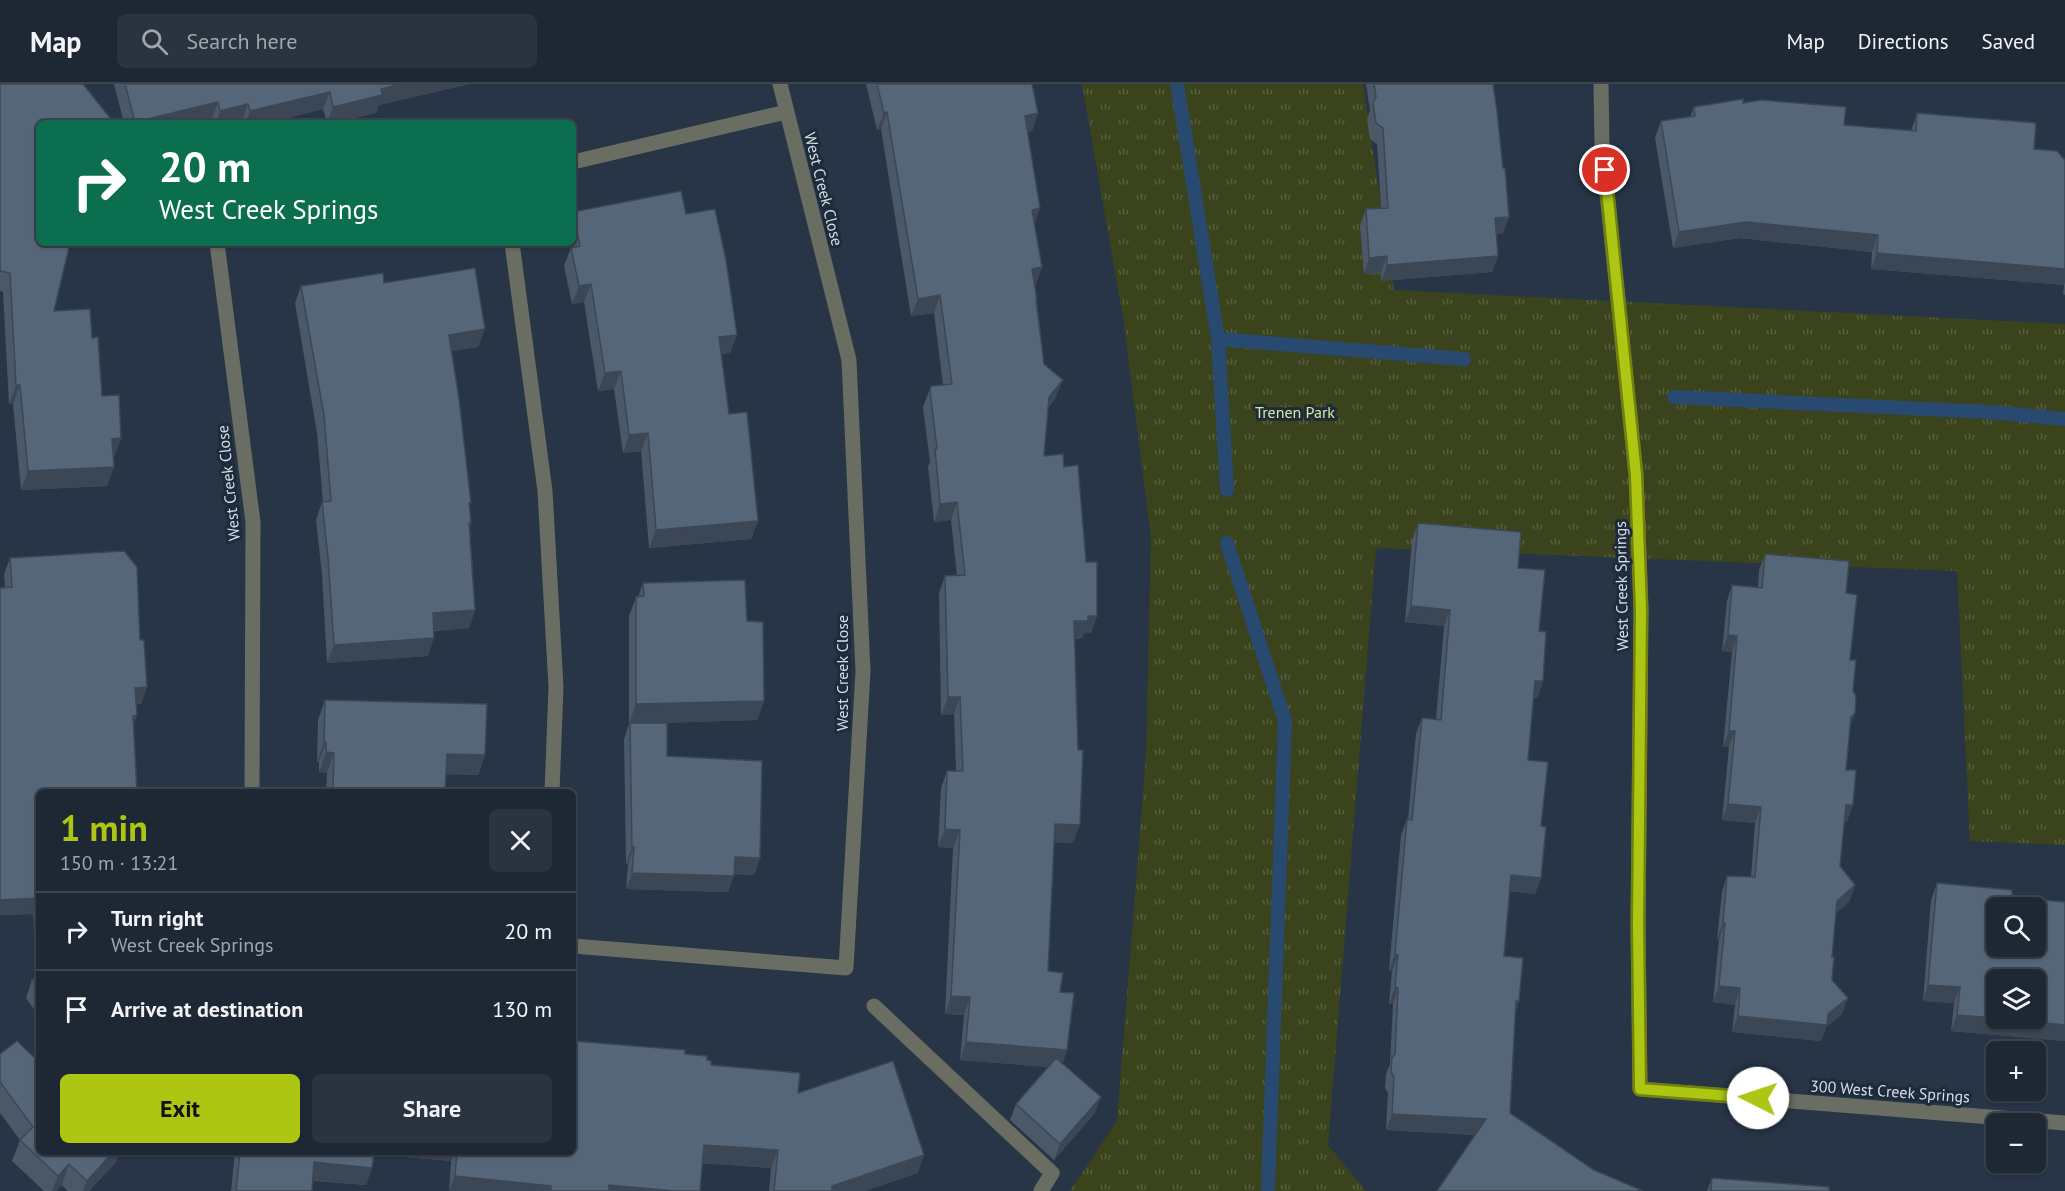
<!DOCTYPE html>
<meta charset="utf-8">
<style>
body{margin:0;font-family:"PT Sans",sans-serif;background:#2a3440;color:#f1f3f6;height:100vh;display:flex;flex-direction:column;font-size:22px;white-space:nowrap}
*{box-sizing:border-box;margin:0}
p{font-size:20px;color:#a0a6ac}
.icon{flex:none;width:33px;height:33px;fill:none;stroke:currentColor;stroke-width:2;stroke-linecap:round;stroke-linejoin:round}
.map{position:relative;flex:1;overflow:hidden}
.panel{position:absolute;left:36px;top:705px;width:540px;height:366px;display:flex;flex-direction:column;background:#1d2834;border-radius:9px;box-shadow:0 2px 4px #0004,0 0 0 2px #3b444f}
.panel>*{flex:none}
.hud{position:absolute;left:36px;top:36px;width:540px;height:126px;border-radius:9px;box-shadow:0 2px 4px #0004,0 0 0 2px #3b444f;background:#0b6e4f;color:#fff;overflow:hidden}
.tools{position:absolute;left:1986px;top:813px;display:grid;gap:12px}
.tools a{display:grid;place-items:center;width:60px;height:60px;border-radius:9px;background:#1d2834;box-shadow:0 2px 4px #0004,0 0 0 2px #3b444f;font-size:30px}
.pin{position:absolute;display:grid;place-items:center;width:51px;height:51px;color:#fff;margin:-26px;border:3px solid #fff;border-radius:50%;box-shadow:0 2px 6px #0007}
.me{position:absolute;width:66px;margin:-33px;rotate:274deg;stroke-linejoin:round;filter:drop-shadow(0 0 4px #0008)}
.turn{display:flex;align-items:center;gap:21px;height:126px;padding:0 24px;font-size:27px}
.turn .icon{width:78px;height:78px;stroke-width:2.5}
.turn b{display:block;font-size:42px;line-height:51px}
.round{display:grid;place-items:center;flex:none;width:63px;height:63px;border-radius:9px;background:#2a3440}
.headline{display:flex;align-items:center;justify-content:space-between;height:102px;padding:0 24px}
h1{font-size:36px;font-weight:700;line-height:45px;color:#acc613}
.action{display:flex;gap:12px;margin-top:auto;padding:12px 24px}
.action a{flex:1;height:69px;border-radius:9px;background:#acc613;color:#111;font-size:24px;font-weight:700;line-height:69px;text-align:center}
.action a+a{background:#2a3440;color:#f1f3f6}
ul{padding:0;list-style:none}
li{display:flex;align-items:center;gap:18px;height:78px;padding:0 24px;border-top:2px solid #3b444f}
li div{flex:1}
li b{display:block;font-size:22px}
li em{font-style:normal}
header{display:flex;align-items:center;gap:36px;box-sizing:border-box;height:84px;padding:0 30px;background:#1d2834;border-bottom:2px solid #3b444f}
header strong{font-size:28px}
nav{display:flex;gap:33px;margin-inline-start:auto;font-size:21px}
.search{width:420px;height:54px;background:#2a3440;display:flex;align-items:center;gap:15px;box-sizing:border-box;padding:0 21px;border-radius:9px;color:#a0a6ac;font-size:22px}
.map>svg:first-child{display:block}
.park{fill:url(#park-tufts)}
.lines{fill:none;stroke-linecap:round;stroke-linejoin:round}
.stream{stroke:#284a71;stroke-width:14}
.minor{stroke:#6a6d62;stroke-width:15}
.wall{fill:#4a5868}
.shaded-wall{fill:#3c4755}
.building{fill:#566679;stroke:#3c4755;stroke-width:1.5;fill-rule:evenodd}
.route-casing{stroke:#70810c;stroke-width:15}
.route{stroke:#acc613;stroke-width:10}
.labels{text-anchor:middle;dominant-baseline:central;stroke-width:6;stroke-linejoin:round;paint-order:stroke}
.street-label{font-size:16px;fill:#d6dfea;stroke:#1d2b3b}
.park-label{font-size:16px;fill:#d8eb99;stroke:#1d2b3b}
</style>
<header>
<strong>Map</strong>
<div class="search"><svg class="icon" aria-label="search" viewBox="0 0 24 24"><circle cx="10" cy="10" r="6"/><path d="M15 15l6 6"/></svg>Search here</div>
<nav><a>Map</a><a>Directions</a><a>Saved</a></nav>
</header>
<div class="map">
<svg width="2065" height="1107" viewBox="0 0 2065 1107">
<defs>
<pattern id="park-tufts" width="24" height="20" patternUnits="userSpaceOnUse" patternTransform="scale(1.5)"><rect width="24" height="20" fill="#3b431d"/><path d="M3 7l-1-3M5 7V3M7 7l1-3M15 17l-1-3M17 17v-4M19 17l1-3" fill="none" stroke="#575e3e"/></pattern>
</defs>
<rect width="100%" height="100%" fill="#273546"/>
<path class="park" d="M1082,0H1363L1394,206L2065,240V761L1970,757L1957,487L1376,464L1328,1061L1366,1107H1070L1117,1037L1146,672L1151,453L1123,233Z"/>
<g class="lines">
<path class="stream" d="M1177,0L1218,255L1227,406
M1218,255L1464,275
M1674,313L1989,328L2065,335
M1227,459L1285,637L1268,1104"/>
<path class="minor" d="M1601,0L1602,62L1636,391L1641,525L1638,841L1640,1005L2065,1039
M573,78L786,28
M217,159L253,438L252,708
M512,159L545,407L556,603L552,708
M573,862L846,884L863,587L849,276L780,0
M874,922L1052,1089L1041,1107"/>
</g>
<path class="wall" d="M0,0L39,39L54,227L92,254L102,312L121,354L114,373H113L107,402L21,406L13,320H9L3,208L0,207Z
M114,0H469L379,21L376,29L332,39H327L323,25L268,39H242V37L235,39H213L212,35L197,39H124Z
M866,0H1032L1038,29L1032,47L1027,48L1034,139L1036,201H1035L1044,280L1056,313L1048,324L1044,372L1064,383L1091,549H1084L1082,554L1075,555L1073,759L1054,758L1048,887L1060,908L1067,966L1062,980L1095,1029L1054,1076L1010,1036L1016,1020L1048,983L960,976L964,931L945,930L953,764L938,763L941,704L947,687H956L954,630L941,631L939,509L945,492H957L951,436L934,438L928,382L930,378L923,323L931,302L943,301L934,229L911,232L881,45L877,46Z
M1366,0H1493L1503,84L1509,133L1503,149L1496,150L1498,172L1492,188L1381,197V189L1364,190L1360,141L1366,125L1381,124L1377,60L1370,55L1367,35L1370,26Z
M1743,19L1844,41L1911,47L1917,29L2034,65L2065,76V211L2063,210L2064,201L1871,185L1872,168L1740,154L1673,164L1655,54L1661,37L1690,33L1694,23Z
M573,128L686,130L737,251L730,269L721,270L729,330L758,437L751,455L649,464L641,367L623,369L614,305L598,307L584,218L572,220L564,182L570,166L569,159H573Z
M384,199L478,263L451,267L471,438L470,443L475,526L469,544L434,547L428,572L327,579L322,491L316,436L322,418H323L317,349L295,219L301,202Z
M1418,439L1518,484L1539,547L1543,597L1537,614L1533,613L1528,676L1541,742V794L1535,810L1509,807L1504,872L1515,930L1475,1051L1386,1046L1388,1009L1385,1004L1386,990L1390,980L1393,920H1389L1392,887L1389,886L1401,751L1407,735H1408L1416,650L1422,634L1436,635L1444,542L1405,538L1412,456Z
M1765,470L1846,509L1850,576L1855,629L1850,643L1846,686L1847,738H1844L1840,782L1855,801L1849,818L1836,829L1832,873V896L1842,930L1826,943L1821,957L1732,948L1735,921L1713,918L1719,855H1717L1722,808L1727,792L1751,793L1755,739L1722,736L1729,663H1723L1732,568L1722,567L1727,517L1732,501L1758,503L1759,486Z
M10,474L140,556L147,603L141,620H136L137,631L133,642L39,708V847H34L33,830L0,831V504H5L4,490Z
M643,499L747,537L764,617L757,636L656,639L667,672L760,774L754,791L734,790L728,808L626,805L628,780H626L624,655L629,640V532L636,513H638Z
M325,616L485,671L478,691L446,690L445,708H326L327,689L319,688V678H317L318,636Z
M1937,799L2012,813L2065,818V957L1951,947L1954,919L1923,917L1931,816Z
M39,892V932L26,914L32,896Z
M0,970L116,1078L89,1107H68L62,1101L56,1107H44L12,1077L20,1056L0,1029Z
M685,970L707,976L711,981L798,1009L918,1089L865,1107H769L771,1084L702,1079L700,1107H449L451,1077L373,1070L372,1084L366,1101L313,1097L312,1107H231L235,1068H573Z
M1712,1094L1829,1107H1707Z"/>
<path class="shaded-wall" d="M401,0H469L379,21L376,29L332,39H327L333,23L381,5Z
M330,8L323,25L268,39H246L250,27Z
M218,18L212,35L197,39H135Z
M248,20L242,37L235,39H216L220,27Z
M887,28L881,45L877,46L884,29Z
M1038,29L1032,47L1018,49L1025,32Z
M1040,124L1034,142L1032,126Z
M1509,133L1503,149L1489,150L1495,134Z
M1746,138L1878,151L1872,168L1740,154L1673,164L1679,148Z
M1877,169L2065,185V198L2064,201L1871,185Z
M1387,172L1381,189L1364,190L1369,174Z
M1498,172L1492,188L1381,197L1387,181Z
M1042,183L1036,201L1025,202L1032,185Z
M591,200L584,218L572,220L579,202Z
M940,211L934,229L911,232L918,215Z
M485,245L478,263L442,269L449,251Z
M737,251L730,269L712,271L719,253Z
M621,287L614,305L598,307L605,289Z
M1063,296L1056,313L1042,331L1049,313Z
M16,301H20L13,320H9Z
M648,349L641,367L623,369L629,351Z
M121,354L114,373L105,374L112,355Z
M114,383L107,402L21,406L28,387Z
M957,418L951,436L934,438L940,420Z
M758,437L751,455L649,464L656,446Z
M1411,522L1450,526L1444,542L1405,538Z
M475,526L469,544L426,547L433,529Z
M1088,532H1097L1091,549H1084L1082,554L1068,555L1074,537Z
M1728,551L1737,552L1732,568L1722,567Z
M434,554L428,572L327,579L334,561Z
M1535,597H1543L1537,614L1529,613Z
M147,603L141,620H130L135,604Z
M948,613H960L954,630L941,631Z
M764,617L757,636L629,640L636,620Z
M1855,629L1849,645L1851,633Z
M137,631L131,648L133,632Z
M1729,647H1735L1729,663H1723Z
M324,658H326L319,678H317Z
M326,668L334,669L327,689L319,688Z
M447,670L485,671L478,691L439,690Z
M1728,720L1761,723L1755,739L1722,736Z
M1846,721H1853L1847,738L1840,737Z
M1055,740L1080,741L1073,759L1049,758Z
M945,745L960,746L953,764L938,763Z
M632,763H634L628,780H626Z
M735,773L760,774L754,791L729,789Z
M632,789L734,792L728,808L626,805Z
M1511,791L1541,794L1535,810L1505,807Z
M1855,801L1849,818L1831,833L1837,817Z
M39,814L33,830L0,831V816Z
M39,833V847H34Z
M1723,839H1725L1719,855H1717Z
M1395,870L1398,871L1392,887L1389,886Z
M1928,901L1960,903L1954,919L1923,917Z
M1719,902L1740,904L1735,921L1713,918Z
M1395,903L1398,904L1393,920H1389Z
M951,912L970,913L964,931L945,930Z
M1848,914L1842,930L1826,943L1821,957L1732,948L1738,932L1828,930Z
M1516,917H1519L1514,934Z
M1957,931L2065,941V957L1951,947Z
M966,958L1067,966L1061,984L960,976Z
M1101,1013L1095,1029L1054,1076L1060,1060Z
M1392,1030L1486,1035L1481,1051L1386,1046Z
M704,1061L778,1066L771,1084L698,1079Z
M113,1068H119L116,1078L89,1107H83L87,1097Z
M369,1068H455L451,1077L368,1070Z
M924,1071L918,1089L865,1107H831L832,1102Z
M314,1078L372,1084L366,1101L308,1096Z
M69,1080L62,1101L56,1107H52L58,1092Z
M455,1092L551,1102L550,1107H449Z
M609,1101L674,1107H607Z"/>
<path class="building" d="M0,0H83L114,39H39V159H70L54,227L90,225L92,254L98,253L102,312L119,311L121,354L112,355L114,383L28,387L20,301H16L10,189L0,187Z
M125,0H401L381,5L382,11L333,23L330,8L250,27L248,20L220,27L218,18L135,38Z
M877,0H1032L1038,29L1025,32L1040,124L1032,126L1042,183L1032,185L1037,216H1036L1044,280L1063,296L1049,313L1044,372L1063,370L1064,383L1078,381L1086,478H1097V532H1088V537H1074L1078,666H1083L1080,741L1055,740L1048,887L1063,889L1060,908L1074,909L1067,966L966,958L970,913L951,912L960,746L945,745L947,687H963L960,613H948L945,492L965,491L957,418L940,420L935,365H937L930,306L931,302L952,300L940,211L918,215L887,28L884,29Z
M1374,0H1493L1497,27L1503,84H1505L1509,133L1495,134L1498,172L1387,181V172L1369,174L1366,125L1388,124L1383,44L1376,39L1373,19L1376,13Z
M1743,15V19L1761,16L1846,23L1844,41L1916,47L1917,29L2036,39L2034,65L2057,67L2065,76V185L1877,169L1878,151L1746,138L1679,148L1661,37L1695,32L1694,23Z
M681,107L686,130L715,125L726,176L737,251L719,253L729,330L747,328L758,437L656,446L648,349L629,351L621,287L605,289L591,200L579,202L571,164L580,162L573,128Z
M475,184L485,245L449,251L459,315L471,419H469L471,438L469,439L475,526L433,529L434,554L334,561L328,473L322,418L331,417L324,331L301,202L383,189L384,199Z
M1418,439L1521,448L1518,484L1545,486L1539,547L1546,548L1543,597H1535L1528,676L1548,678L1541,742L1546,743L1541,794L1511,791L1504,872L1523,874L1519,917H1516L1510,1029L1594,1086L1643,1107H1437L1486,1035L1392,1030L1394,993L1391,988L1392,974L1395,970L1398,904L1395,903L1398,871L1395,870L1407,735L1412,736L1422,634L1441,636L1450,526L1411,522Z
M124,467L137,483L140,556H144L147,603L135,604L137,631L133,632L137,708H39V816V814L0,816V504L12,503L10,474Z
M1765,470L1849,477L1846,509L1857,511L1850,576H1856L1853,607L1856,612L1855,629L1851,633L1846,686H1856L1853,721H1846L1840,782L1855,801L1837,817L1832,873H1834L1832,896L1848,914L1828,930L1827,941L1738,932L1740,904L1719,902L1725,839H1723L1727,792L1755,793L1761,723L1728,720L1735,647H1729L1737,552L1728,551L1732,501L1762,504Z
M745,496L747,537L763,538L764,617L636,620V513L644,512L643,499Z
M325,616L487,620L485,671L447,670L445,708H333L334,669L326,668V658H324Z
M630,639H667V672L762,677L760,774L735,773L734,792L632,789L634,763H632Z
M1937,799L2012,806V813L2065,818V941L1998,934H2036V896H1996V934L1957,931L1960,903L1928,901ZM1996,824H2036V862H1996Z
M39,892V905L32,896Z
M17,957L39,978V1068H113L87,1097L69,1080L58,1092L20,1056L33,1043L0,998V970Z
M573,957L685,966V970L707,972V976L711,977V981L800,989L798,1009L893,977L924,1071L832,1102V1107H774L778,1066L704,1061L700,1107H674L609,1101V1107H551V1102L455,1092L457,1068H573Z
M1056,974L1101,1013L1060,1060L1016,1020Z
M240,1068H374L372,1084L314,1078L312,1107H236Z
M1712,1094L1829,1103V1107H1711Z"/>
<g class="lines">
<g class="route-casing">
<path id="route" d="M1605,86L1636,391L1641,525L1638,841L1640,1005L1758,1014"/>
</g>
<use href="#route" class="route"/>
</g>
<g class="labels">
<g class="street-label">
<text transform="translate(824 105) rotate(76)">West Creek Close</text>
<text transform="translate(228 399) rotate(-96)">West Creek Close</text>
<text transform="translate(1621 502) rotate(-91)">West Creek Springs</text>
<text transform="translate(842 589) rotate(-90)">West Creek Close</text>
<text transform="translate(1890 1007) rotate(4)">300 West Creek Springs</text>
</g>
<g class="park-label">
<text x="1295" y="328">Trenen Park</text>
</g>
</g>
</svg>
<div class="tools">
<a><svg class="icon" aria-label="search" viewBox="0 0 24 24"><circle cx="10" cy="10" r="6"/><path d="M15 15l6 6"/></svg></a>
<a><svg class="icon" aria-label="layers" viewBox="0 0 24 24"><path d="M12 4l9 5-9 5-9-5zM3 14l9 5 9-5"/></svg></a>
<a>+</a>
<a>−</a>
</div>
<div class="pin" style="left:1605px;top:86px;background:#d93025"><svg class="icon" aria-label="arrive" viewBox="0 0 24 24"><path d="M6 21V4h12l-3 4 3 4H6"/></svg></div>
<svg class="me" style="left:1758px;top:1014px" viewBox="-20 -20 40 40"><circle r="19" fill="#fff"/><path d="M0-13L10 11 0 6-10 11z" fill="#acc613"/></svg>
<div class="hud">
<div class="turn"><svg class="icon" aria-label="right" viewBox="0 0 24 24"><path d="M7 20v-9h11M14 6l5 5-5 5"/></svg><div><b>20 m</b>West Creek Springs</div></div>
</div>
<section class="panel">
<div class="headline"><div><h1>1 min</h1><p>150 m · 13:21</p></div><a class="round"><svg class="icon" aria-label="close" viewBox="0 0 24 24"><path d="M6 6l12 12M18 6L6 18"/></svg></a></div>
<ul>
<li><svg class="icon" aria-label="right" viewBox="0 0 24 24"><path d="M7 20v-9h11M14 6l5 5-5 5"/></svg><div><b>Turn right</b><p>West Creek Springs</p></div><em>20 m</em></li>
<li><svg class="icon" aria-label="arrive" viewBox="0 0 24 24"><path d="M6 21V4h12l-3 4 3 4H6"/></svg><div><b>Arrive at destination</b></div><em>130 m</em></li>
</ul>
<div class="action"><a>Exit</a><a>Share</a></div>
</section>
</div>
